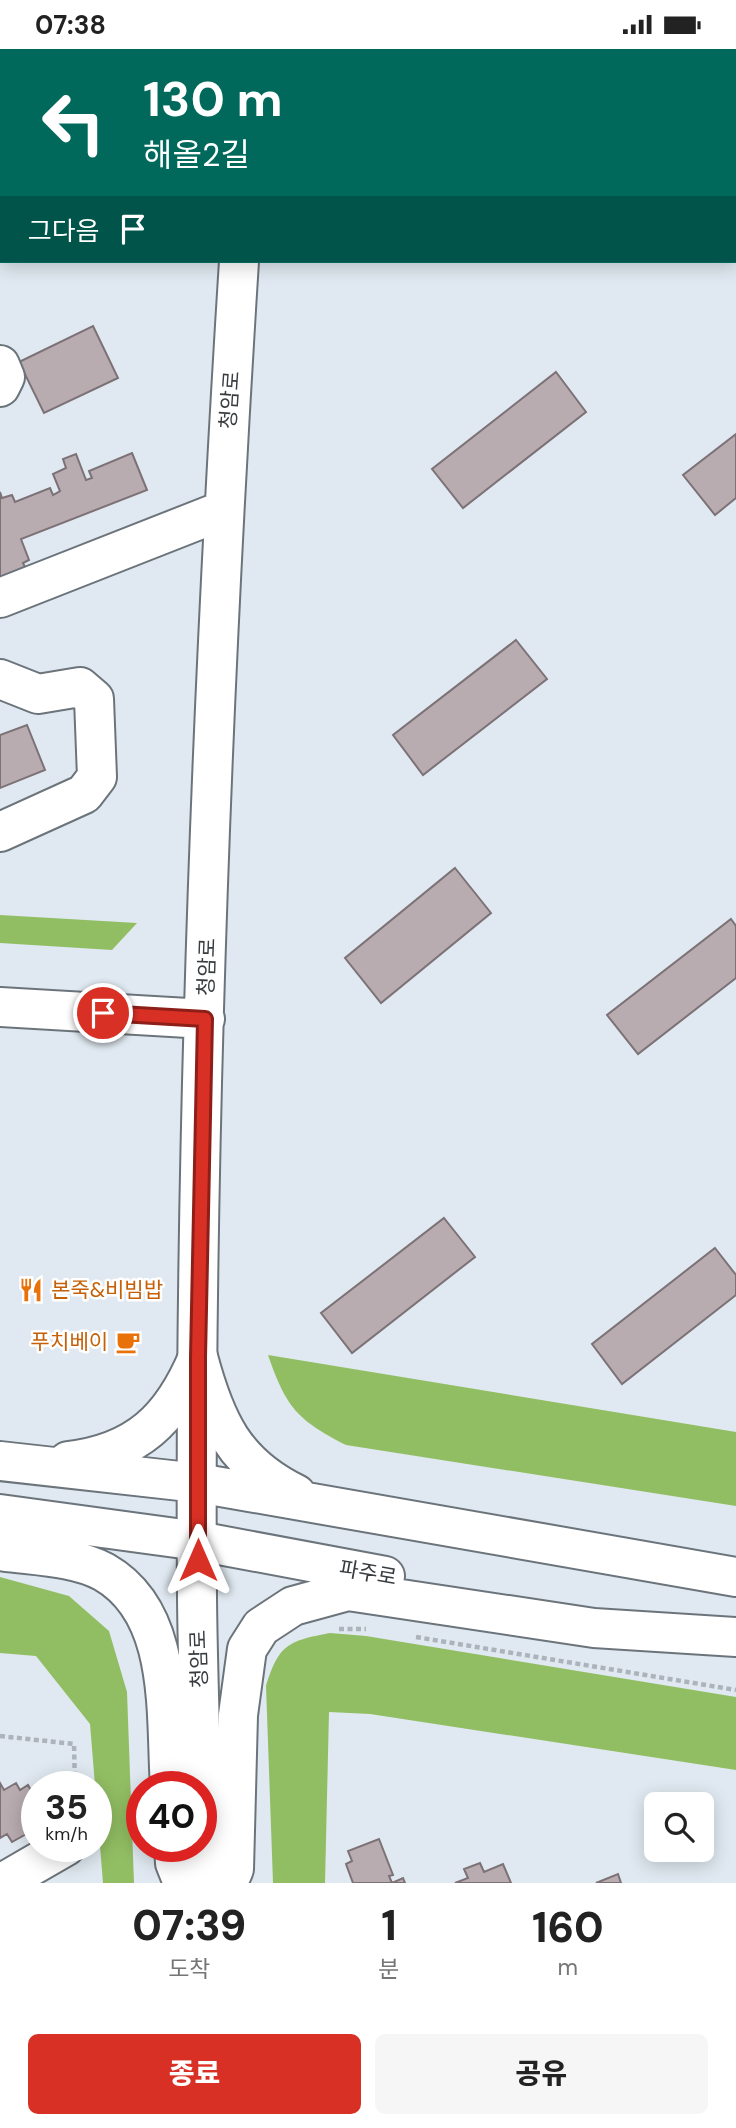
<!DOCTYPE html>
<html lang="ko">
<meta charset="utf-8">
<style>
body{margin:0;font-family:"DM Sans","Noto Sans KR",sans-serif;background:#f6f6f6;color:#222;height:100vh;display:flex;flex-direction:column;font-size:26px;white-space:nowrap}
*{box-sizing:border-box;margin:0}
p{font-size:23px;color:#767676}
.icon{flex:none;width:38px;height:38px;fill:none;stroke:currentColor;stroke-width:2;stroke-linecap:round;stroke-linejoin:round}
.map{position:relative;height:1834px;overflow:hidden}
.side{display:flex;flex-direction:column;background:#fff;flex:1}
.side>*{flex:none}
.guide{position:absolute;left:0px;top:0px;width:737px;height:214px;box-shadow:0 4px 18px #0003;background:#00695c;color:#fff;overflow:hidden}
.tools{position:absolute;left:644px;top:1743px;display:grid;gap:14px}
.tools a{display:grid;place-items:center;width:70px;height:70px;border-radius:10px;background:#fff;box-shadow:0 4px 18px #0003;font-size:35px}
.speed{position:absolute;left:21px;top:1722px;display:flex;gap:14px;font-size:35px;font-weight:700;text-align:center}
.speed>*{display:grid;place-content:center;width:91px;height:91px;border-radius:50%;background:#fff;box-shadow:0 4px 18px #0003;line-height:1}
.speed small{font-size:18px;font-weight:400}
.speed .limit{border:10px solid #d22;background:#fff;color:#111}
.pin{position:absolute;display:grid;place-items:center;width:60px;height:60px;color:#fff;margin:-30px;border:4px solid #fff;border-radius:50%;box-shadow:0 2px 7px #0007}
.me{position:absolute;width:77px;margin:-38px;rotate:0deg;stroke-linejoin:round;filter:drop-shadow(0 0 5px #0008)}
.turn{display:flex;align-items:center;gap:24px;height:147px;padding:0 28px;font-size:32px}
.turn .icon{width:91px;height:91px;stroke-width:2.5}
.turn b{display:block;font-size:49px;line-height:60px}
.then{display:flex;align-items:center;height:66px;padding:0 28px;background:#0003;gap:14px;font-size:26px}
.eta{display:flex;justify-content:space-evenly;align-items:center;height:119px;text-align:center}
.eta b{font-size:42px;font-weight:800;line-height:49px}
.cta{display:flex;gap:14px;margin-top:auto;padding:14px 28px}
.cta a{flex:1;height:80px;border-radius:10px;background:#d93025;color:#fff;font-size:28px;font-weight:800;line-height:80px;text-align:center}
.cta a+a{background:#f6f6f6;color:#222}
.status{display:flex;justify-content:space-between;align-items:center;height:49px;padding:0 35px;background:#fff;direction:ltr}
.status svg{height:19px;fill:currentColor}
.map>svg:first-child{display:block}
.forest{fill:#92be63}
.building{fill:#b8acb1;stroke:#7c7276;stroke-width:2}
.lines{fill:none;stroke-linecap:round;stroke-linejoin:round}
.minor-casing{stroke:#6c747b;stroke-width:42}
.major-casing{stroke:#6c747b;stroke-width:42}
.path{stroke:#acb3ba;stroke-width:4.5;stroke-dasharray:5 3.5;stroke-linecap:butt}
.minor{stroke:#fff;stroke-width:38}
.major{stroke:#fff;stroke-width:38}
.route-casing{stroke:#8d1f18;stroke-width:18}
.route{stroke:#d93025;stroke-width:12}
.labels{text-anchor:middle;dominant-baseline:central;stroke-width:5;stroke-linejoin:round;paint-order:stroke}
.street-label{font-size:21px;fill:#393d40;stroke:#fff}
.food-label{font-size:21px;fill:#c56008;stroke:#fff;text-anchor:start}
</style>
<div class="status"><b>07:38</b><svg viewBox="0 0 49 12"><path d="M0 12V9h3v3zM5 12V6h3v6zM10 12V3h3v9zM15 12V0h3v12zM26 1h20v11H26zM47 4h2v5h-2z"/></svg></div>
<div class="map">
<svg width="736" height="1834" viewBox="0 0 736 1834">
<rect width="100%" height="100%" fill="#e0e9f1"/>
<path class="forest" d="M0,866L137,874L112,901L0,894Z
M268,1306L736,1383V1457L346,1396C297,1371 286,1358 268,1306Z
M0,1528L69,1547L109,1582L127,1643L134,1834H103L90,1675L36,1607L0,1604Z
M330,1584L366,1587L736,1648V1721L370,1665L329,1663L325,1834H273L266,1637C279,1596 287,1592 330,1584Z"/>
<path class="building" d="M56,0H122L121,2Z
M93,277L118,329L44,364L19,313Z
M556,323L586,363L463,459L432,420Z
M736,385V449L715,466L683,426Z
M132,404L147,441L21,490L29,511L23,514L25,518L0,528V443L2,449L12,446L15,453L50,439L53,446L60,442L53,425L66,419L63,410L76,405L86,431L92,429L89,422Z
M516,591L547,630L423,726L393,686Z
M27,676L45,721L0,739V686Z
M455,819L491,864L381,954L345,909Z
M731,870L736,877V929L638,1005L607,966Z
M444,1169L475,1208L352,1304L321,1264Z
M715,1199L736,1226V1246L622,1335L592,1295Z
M0,1734L4,1741L16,1734L20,1741L28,1736L37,1752V1779L12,1793L7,1785L0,1789Z
M379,1790L393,1826L389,1827L392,1834L403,1829L405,1834H353L346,1815L352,1812L348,1802Z
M480,1814L484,1823L503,1815L511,1834H455L468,1829L464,1820Z
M618,1825L621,1834H596Z"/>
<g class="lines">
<g class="minor-casing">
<path id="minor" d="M257,2V0
M0,114H2
M0,316L5,328L0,338
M0,549L224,461
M0,630L38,645L80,638L94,650L97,728L84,745L0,783
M0,958L205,970
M2,1834L66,1797
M205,1834C202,1739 198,1644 197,1549C194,1103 211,656 239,212"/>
</g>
<g class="major-casing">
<path id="major" d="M198,1308C215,1372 234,1415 296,1445
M0,1412L198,1434L736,1528
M68,1412C137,1404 172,1370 198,1308
M0,1465L198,1492L385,1527
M0,1502C33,1507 74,1507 104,1523C176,1564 165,1667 170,1738
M174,1797L175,1814L183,1834
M228,1834L234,1820L238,1666L247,1600L261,1578L293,1557L348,1542L594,1579L736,1588"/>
</g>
<path class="path" d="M339,1580H366
M416,1588L736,1641
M0,1687L74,1695L75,1738
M140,1752L142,1787"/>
<use href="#minor" class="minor"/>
<use href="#major" class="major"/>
</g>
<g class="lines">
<g class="route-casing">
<path id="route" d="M103,964L205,970L198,1308V1511"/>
</g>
<use href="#route" class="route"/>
</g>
<defs>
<g id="restaurant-bare" transform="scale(1.89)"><path d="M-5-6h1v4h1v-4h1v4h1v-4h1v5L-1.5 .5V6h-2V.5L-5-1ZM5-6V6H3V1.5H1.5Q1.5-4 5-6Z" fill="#e8710a" stroke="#fff" stroke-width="2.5" paint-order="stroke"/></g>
<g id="cafe-bare" transform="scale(1.89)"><path d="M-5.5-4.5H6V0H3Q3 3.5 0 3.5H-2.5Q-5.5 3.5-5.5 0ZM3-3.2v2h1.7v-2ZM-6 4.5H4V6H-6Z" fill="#e8710a" stroke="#fff" stroke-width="2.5" paint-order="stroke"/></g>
</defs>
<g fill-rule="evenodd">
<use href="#restaurant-bare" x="31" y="1241"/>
<use href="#cafe-bare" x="128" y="1293"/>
</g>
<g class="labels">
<g class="street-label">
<text transform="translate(230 351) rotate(-86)">청암로</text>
<text transform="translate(207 918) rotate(-88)">청암로</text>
<text transform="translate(368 1524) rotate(10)">파주로</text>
<text transform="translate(199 1610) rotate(-92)">청암로</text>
</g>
<g class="food-label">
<text x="51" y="1241">본죽&amp;비빔밥</text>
<text x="108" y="1293" text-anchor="end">푸치베이</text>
</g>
</g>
</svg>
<div class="tools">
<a><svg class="icon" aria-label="search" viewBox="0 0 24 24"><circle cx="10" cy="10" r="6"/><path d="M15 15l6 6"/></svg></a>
</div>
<div class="speed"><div>35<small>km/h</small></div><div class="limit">40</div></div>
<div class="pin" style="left:103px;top:964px;background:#d93025"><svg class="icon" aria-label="arrive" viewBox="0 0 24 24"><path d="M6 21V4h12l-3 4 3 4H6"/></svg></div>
<svg class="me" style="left:198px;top:1511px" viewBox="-20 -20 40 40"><path d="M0-17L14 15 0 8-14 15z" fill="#d93025" stroke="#fff" stroke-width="4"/></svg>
<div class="guide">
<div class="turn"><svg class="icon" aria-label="left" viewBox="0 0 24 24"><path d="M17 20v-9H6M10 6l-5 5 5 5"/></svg><div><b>130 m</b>해올2길</div></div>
<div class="then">그다음<svg class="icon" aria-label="arrive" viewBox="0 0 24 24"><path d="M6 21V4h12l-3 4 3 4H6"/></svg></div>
</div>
</div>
<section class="side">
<div class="eta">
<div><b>07:39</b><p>도착</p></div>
<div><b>1</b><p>분</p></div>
<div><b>160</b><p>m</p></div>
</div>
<div class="cta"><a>종료</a><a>공유</a></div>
</section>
